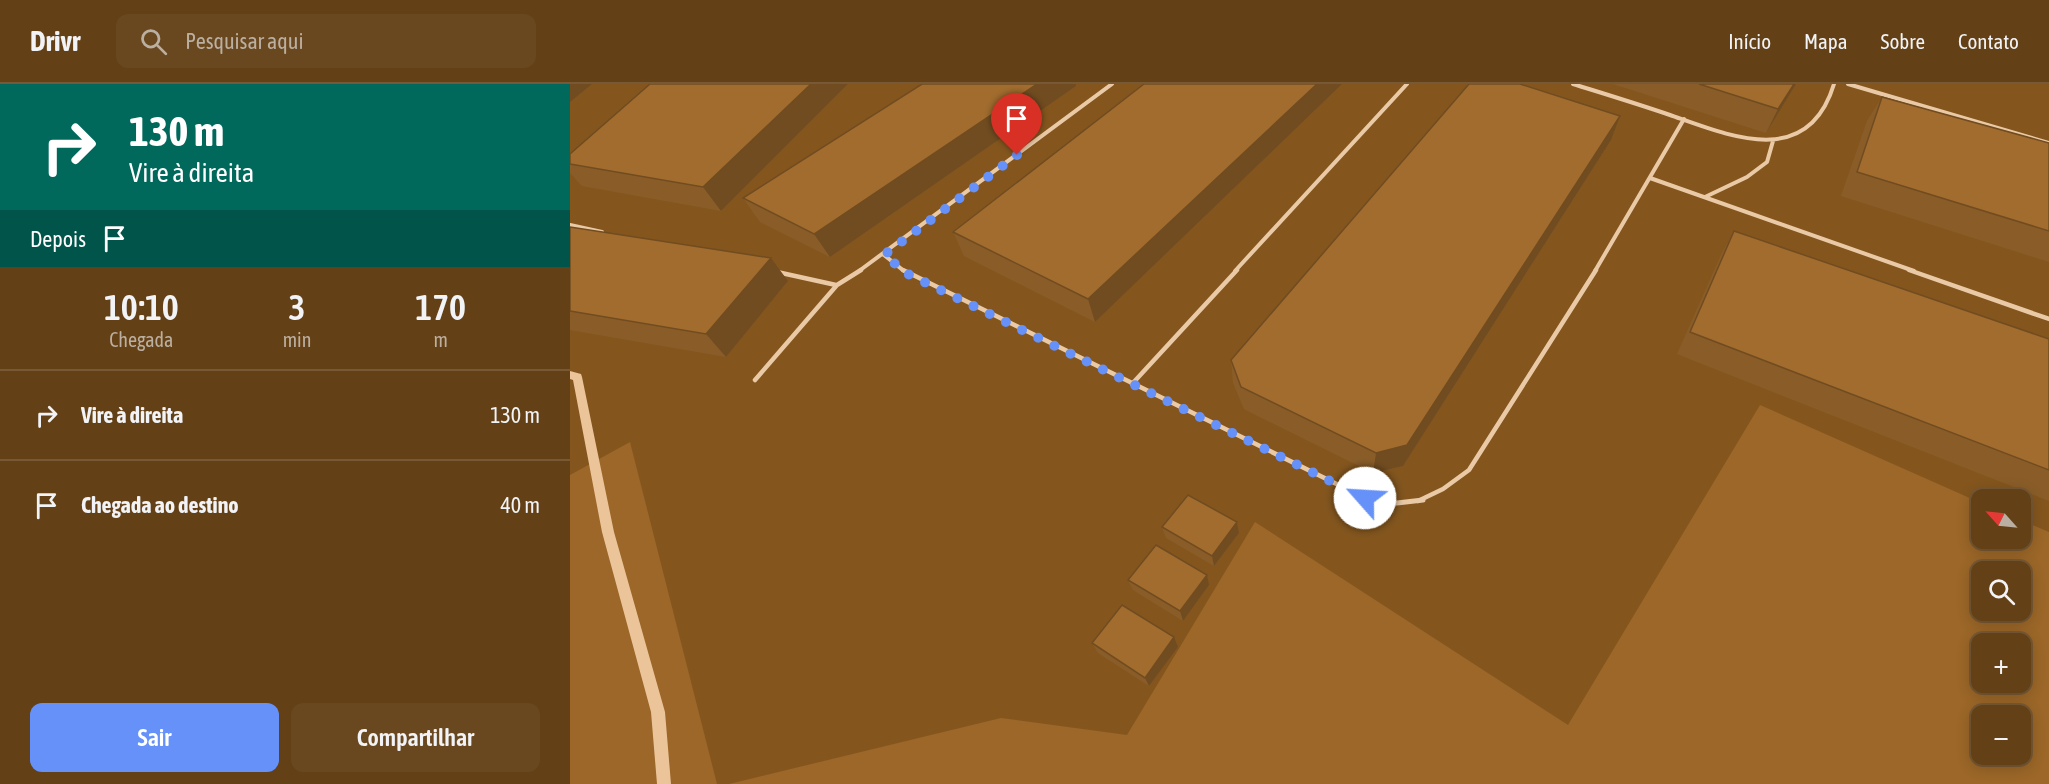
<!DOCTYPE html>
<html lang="pt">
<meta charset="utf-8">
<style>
body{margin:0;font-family:"Asap Condensed",sans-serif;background:#69471f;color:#f1f3f6;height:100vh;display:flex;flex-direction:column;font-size:22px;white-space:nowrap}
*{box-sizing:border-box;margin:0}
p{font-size:20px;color:#bbafa1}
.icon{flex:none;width:33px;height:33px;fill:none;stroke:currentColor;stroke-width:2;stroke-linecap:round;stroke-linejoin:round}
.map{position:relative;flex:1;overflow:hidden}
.details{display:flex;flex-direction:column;background:#634016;width:570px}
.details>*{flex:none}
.banner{background:#00695c;color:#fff;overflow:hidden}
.needle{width:39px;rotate:297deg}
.tools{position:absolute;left:1401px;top:405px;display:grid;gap:12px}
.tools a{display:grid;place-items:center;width:60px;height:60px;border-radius:12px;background:#634016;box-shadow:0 3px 15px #0003,0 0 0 2px #775935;font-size:30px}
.pin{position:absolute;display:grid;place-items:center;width:51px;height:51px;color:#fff;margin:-62px -26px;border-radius:50% 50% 50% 0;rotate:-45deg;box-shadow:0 0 6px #0007}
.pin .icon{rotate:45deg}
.me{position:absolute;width:66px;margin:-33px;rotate:296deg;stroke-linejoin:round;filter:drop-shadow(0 0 4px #0008)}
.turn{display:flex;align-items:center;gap:21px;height:126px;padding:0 30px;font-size:27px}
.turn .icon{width:78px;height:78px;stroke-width:2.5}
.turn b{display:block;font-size:42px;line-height:51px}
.then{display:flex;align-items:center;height:57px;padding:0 30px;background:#0003;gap:12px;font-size:22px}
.eta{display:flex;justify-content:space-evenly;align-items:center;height:102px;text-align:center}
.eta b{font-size:36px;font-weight:600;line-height:42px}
.action{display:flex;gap:12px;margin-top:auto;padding:12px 30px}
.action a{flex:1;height:69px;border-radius:12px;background:#6591f8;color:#fff;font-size:24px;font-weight:600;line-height:69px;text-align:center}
.action a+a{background:#69471f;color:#f1f3f6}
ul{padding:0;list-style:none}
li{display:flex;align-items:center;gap:18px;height:90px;padding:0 30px;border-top:2px solid #775935}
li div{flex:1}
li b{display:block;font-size:22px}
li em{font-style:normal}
header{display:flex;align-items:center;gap:36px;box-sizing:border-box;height:84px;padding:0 30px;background:#634016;border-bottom:2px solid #775935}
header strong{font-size:28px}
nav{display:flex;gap:33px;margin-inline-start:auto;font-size:21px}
.search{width:420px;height:54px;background:#69471f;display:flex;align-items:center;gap:15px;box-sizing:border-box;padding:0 21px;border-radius:12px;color:#bbafa1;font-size:22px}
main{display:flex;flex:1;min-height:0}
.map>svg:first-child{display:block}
.green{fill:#9c6728;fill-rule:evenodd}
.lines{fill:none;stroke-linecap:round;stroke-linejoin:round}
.stream{fill:#ebc499;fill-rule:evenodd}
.lane-far2{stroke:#eacaa6;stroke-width:4}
.lane-far1{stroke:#eacaa6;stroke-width:4.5}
.lane{stroke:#eacaa6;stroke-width:5}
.wall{fill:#8a5d28}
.shaded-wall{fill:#714c20}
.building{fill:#a16c2e;stroke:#714c20;stroke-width:1.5}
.route{stroke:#6591f8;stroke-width:10;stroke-dasharray:0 18}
</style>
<header>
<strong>Drivr</strong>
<div class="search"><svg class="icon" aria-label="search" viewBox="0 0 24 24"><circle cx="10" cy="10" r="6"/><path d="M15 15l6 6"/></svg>Pesquisar aqui</div>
<nav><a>Início</a><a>Mapa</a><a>Sobre</a><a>Contato</a></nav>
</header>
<main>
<section class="details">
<div class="banner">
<div class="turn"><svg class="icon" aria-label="right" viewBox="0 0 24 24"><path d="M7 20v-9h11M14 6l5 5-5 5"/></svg><div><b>130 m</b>Vire à direita</div></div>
<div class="then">Depois<svg class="icon" aria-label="arrive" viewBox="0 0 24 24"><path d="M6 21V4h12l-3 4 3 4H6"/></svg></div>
</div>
<div class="eta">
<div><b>10:10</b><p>Chegada</p></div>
<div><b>3</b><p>min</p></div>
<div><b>170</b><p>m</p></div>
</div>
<ul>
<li><svg class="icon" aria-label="right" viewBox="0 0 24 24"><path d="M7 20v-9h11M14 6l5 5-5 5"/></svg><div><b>Vire à direita</b></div><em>130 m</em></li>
<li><svg class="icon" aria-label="arrive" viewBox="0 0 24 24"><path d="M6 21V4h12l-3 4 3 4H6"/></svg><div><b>Chegada ao destino</b></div><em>40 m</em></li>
</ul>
<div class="action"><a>Sair</a><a>Compartilhar</a></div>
</section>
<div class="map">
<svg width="1479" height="700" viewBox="0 0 1479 700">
<rect width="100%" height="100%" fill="#84561e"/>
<path class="green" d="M1190,321L1411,419L1412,454H1450L1451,436L1479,448V700H159L431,634L557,651L685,438L998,641ZM1412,488H1450V526H1412ZM1412,560H1450V598H1412ZM1412,632H1450V670H1412Z
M60,358L147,700H0V391Z"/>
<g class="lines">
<path class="stream" d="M0,287L11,290L12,293L44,448L95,628L101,700H87L81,628L32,448L3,296L0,295Z"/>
<path class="lane-far2" d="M1003,0C1035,10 1068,20 1100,31C1160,52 1238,86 1264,0
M1278,0L1479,59
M1080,94L1344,187
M1135,113L1177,93L1197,78L1203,57
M0,141L32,148
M314,171L334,187
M289,187L542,0
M665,187L837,0
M1025,187L1114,35"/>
<path class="lane-far1" d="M333,186L795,414L809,417
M1339,186L1479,235
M207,188L266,201
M185,296L267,201L291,186
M562,300L667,186
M848,417L873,405L899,386L1026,186"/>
<path class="lane" d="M802,416L827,419L853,416"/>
</g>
<path class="wall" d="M80,0H278L151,127L12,102L0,89V70Z
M352,0H506V2L260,173L190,138L173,114Z
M574,0H772L525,238L394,172L383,148Z
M1043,0H1226L1196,49Z
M1312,13L1479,59V178L1271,112L1297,37Z
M1041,56L833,382L803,389L674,325L663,299L661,276Z
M0,143L218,197L156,273L0,246Z
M1164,147L1479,255V417L1107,270L1151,171Z
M667,438L669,449L644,482L596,454L592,443Z
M558,496L639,501L613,537L563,506Z
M522,559L608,563L579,602L528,569Z"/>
<path class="shaded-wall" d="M0,0H22L0,18Z
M241,0H278L151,127L133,103Z
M467,0H506V2L260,173L244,150Z
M747,0H772L525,238L518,215Z
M1224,0H1226L1196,49L1208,25Z
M1050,32L1041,56L833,382L803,389L806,369Z
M201,174L218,197L156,273L136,250Z
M667,438L669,449L644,482L642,472Z
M637,491L639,501L613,537L610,527Z
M604,553L608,563L579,602L575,594Z"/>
<path class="building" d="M80,0H241L133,103L0,80V70Z
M352,0H467L244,150L173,114Z
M574,0H747L518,215L383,148Z
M899,0H950L1050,32L837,361L806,369L671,303L661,276Z
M1129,0H1224L1208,25Z
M1312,13L1479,59V147L1287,88Z
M0,143L201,174L136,250L0,227Z
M1164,147L1479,255V386L1120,248Z
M618,411L667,438L642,472L592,443Z
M586,461L637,491L610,527L558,496Z
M552,521L604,553L575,594L522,559Z"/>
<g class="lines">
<path class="route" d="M447,71L314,171L338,190L795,414"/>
</g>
</svg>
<div class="tools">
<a><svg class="needle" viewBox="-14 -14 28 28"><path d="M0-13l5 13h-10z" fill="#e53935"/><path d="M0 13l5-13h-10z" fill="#bbafa1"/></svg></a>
<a><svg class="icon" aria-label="search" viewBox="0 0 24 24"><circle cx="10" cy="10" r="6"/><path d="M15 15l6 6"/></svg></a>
<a>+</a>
<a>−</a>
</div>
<div class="pin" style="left:447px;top:71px;background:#d93025"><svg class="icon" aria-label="arrive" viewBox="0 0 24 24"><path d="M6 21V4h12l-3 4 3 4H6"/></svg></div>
<svg class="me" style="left:795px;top:414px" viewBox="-20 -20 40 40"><circle r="19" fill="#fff"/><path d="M0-13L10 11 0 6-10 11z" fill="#6591f8"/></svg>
</div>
</main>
